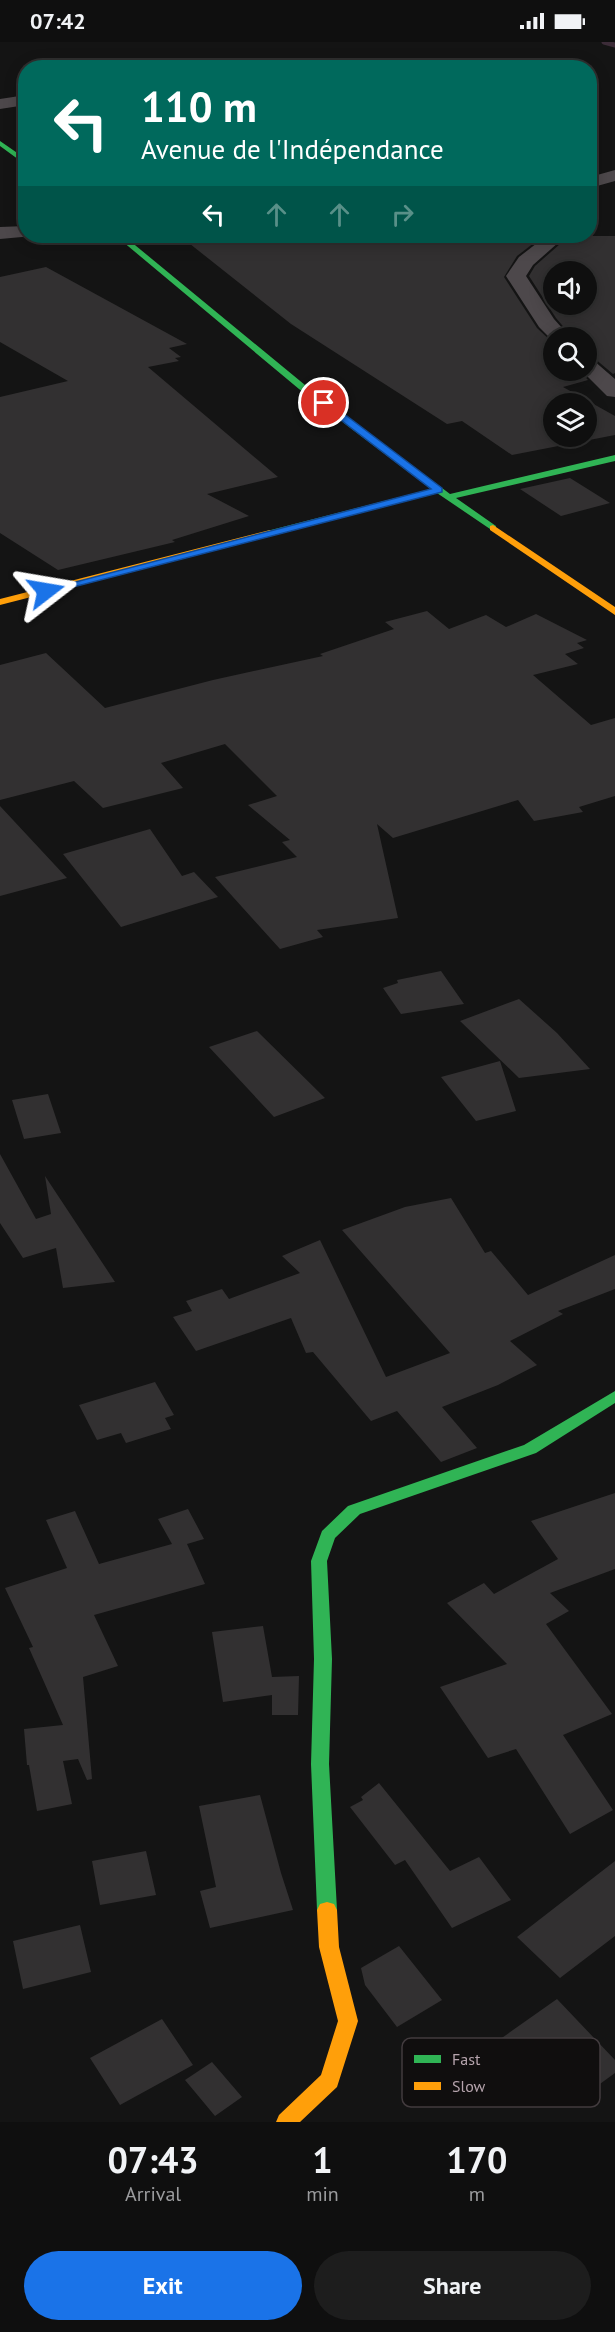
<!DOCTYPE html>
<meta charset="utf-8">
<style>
body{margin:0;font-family:"PT Sans",sans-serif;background:#1d1d1d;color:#f1f3f6;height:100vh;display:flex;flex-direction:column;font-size:22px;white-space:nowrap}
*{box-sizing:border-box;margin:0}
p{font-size:20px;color:#9b9c9e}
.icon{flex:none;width:33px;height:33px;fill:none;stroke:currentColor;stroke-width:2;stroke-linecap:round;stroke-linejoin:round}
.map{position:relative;height:2080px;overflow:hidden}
.details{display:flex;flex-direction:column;background:#0f0f0f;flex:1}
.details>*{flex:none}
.guide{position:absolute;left:18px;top:18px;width:579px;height:183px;border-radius:24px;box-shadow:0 3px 15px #0003,0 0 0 2px #2f2f2f;background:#00695c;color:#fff;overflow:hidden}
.fabs{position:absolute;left:543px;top:219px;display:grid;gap:12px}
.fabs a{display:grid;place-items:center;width:54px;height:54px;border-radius:50%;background:#0f0f0f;box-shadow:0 3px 15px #0003,0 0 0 2px #2f2f2f;font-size:30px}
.pin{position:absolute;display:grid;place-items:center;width:51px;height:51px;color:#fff;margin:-26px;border:3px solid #fff;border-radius:50%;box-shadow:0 2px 6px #0007}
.me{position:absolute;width:66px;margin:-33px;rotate:76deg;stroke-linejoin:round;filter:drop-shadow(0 0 4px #0008)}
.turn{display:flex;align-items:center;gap:21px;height:126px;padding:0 24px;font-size:27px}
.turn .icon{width:78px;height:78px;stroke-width:2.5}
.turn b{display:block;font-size:42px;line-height:51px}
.lanes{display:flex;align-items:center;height:57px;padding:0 24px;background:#0003;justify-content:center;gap:30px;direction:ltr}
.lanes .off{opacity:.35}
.eta{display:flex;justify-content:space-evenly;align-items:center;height:102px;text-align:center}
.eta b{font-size:36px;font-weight:800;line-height:42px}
.cta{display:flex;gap:12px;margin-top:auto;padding:12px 24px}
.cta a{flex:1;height:69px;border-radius:36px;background:#1a73e8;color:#fff;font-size:24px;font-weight:800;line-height:69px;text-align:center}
.cta a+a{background:#1d1d1d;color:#f1f3f6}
.status{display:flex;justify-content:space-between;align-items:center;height:42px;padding:0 30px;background:#0f0f0f;direction:ltr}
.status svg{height:16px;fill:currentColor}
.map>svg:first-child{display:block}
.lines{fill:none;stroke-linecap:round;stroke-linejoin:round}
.stream{stroke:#3c2c38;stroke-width:5}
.building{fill:#323031;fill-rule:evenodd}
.street{fill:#4d484b;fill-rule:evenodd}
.fast{fill:#30b455;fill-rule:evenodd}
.slow{fill:#ff9f0a;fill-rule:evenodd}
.route{fill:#1a73e8;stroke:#114b97;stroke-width:1.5}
.key{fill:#100e0e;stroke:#423b3e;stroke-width:1.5}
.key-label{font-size:16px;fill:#b6a4ad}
</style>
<div class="status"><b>07:42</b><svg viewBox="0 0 49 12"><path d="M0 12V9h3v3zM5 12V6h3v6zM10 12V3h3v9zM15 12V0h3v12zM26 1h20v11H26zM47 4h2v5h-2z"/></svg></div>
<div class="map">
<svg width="615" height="2080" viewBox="0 0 615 2080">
<rect width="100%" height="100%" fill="#141414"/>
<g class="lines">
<path class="stream" d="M604,0L615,3"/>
</g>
<path class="building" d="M180,194H257L262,202L332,194H539V197L517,214L504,235L537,286L554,302V328H579L588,338L563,345L615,374V393L512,413L462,379L447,382L291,282ZM554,362H586V394H554Z
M561,194H615V331L613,332L594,316L586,314V296H573L556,276L529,234L535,224L560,202ZM554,230H586V262H554Z
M46,225L187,302L169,306L181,315L175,316L179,319L148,325L278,435L207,452L249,474L172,498L175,500L58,528L0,491V355L68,339L0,300V235Z
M570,436L610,461L561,474L520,447Z
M427,569L449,587L486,573L506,585L536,572L587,598L577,601L584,606L565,612L578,622L533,633L591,683L615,676V754L579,765L583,770L534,779L518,758L393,796L377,782L398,876L317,888L323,895L280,907L215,835L297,815L282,800L290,798L248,763L277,754L225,702L161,721L183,746L103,766L74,739L0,758V623L46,611L105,666L213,638L323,614L320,612L394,587L385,580Z
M0,764L67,836L0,854Z
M150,787L182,834L194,830L218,855L121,885L63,812Z
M441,929L464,962L401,972L383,946L398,941L397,938Z
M519,957L557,991L590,1027L519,1036L460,979Z
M257,989L325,1056L274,1075L209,1005Z
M500,1019L516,1069L476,1079L441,1035Z
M48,1052L61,1091L24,1097L12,1058Z
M0,1112L36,1177L51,1172L45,1134L115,1240L63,1246L56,1206L23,1216L0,1181Z
M451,1156L485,1211L491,1209L528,1253L615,1213V1247L558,1269L563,1272L510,1299L537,1323L498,1343L442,1365L477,1406L441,1420L397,1369L371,1379L313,1310L306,1311L291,1276L196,1309L173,1275L192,1269L186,1259L222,1247L229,1257L300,1231L282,1214L320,1198L386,1335L450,1311L342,1188L405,1165Z
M155,1340L174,1373L165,1376L171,1387L126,1401L121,1391L97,1398L79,1363Z
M615,1451V1527L550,1551L569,1569L546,1582L612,1672L563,1693L613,1768L570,1792L516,1707L488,1716L440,1645L507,1622L447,1561L484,1541L494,1552L558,1517L531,1479Z
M188,1467L204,1497L187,1502L205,1542L94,1573L118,1624L83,1635L92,1737L87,1738L78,1717L63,1719L72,1762L37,1769L29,1723H27L24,1687L63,1683L29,1606L33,1605L5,1546L67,1526L46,1478L75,1469L99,1522L172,1502L158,1477Z
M263,1584L272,1635L299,1634L298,1673H272V1653L223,1660L212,1590Z
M379,1741L450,1829L479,1815L511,1858L452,1886L405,1818L395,1823L350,1765L363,1758L361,1755Z
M260,1753L281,1831L293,1868L210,1886L200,1849L216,1845L199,1764Z
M146,1809L156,1853L100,1863L92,1819Z
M615,1819V1894L560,1936L517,1895Z
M80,1883L91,1930L23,1947L13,1899Z
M399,1904L442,1958L397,1985L365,1943L361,1926Z
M557,1957L615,2018V2031L571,2063L530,2019L520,2026L496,2000Z
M162,1977L193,2023L120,2063L90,2016Z
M212,2020L242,2055L215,2074L185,2038Z"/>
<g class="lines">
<path class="street" d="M260,18L266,20L268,23L266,26H239L241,23Z
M26,53V63L0,67V57Z
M615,128V139L590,146V135Z
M26,184V194H33L0,197V185Z
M541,194H559V200L533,223L526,234L554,277L571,296H554V300L539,285L506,234L519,215L541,198Z
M586,316L593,318L615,337V355L607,354L581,328H586Z"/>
<path class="fast" d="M0,99L26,117V123L0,104Z
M116,194H124L305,343L450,452L615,413V419L456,456L496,484V488L493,489L437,451L267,493V489L431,447L299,347Z
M615,1349V1361L536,1411L360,1472L335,1496L327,1519L332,1617L329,1722L337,1868L334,1874L327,1876L320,1874L317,1868L311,1722L314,1617L311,1519L322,1489L348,1464L524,1403Z"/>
<path class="slow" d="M493,483L615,565V573L490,488V484Z
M270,488L275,491L273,493L0,563V557Z
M327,1860L334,1862L337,1868L339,1905L358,1979L337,2045L300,2080H276L279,2073L321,2033L338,1979L319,1905L317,1868L320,1862Z"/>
</g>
<path class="route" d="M321,359H327L442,446V450L46,552L41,549L431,447L321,363Z"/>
<rect x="402" y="1996" width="198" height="69" rx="9" class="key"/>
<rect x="414" y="2013" width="27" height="8" fill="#30b455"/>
<rect x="414" y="2040" width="27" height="8" fill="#ff9f0a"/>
<g class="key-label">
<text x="452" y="2023">Fast</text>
<text x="452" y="2050">Slow</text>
</g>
</svg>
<div class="fabs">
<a><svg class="icon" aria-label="sound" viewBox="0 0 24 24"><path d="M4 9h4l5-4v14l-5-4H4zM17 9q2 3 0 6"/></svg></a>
<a><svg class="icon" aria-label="search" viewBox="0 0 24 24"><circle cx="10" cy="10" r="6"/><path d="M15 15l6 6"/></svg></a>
<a><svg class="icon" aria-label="layers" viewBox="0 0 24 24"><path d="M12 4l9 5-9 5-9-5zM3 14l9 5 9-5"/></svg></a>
</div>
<div class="pin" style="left:324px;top:361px;background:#d93025"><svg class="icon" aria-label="arrive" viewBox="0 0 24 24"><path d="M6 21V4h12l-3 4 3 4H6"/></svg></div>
<svg class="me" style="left:46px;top:549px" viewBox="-20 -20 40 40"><path d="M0-17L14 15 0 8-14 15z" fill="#1a73e8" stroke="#fff" stroke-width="4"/></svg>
<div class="guide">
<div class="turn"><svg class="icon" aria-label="left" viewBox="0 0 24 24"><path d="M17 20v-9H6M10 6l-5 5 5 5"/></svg><div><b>110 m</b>Avenue de l'Indépendance</div></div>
<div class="lanes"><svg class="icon" aria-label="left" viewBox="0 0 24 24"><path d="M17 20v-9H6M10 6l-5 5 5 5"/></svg><svg class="icon off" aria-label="ahead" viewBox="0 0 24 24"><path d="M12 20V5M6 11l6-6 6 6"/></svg><svg class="icon off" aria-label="ahead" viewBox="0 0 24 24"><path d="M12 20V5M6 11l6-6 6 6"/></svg><svg class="icon off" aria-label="right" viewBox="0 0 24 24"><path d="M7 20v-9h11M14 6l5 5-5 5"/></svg></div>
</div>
</div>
<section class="details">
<div class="eta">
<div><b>07:43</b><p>Arrival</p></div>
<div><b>1</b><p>min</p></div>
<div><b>170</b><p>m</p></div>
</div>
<div class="cta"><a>Exit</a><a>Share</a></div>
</section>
